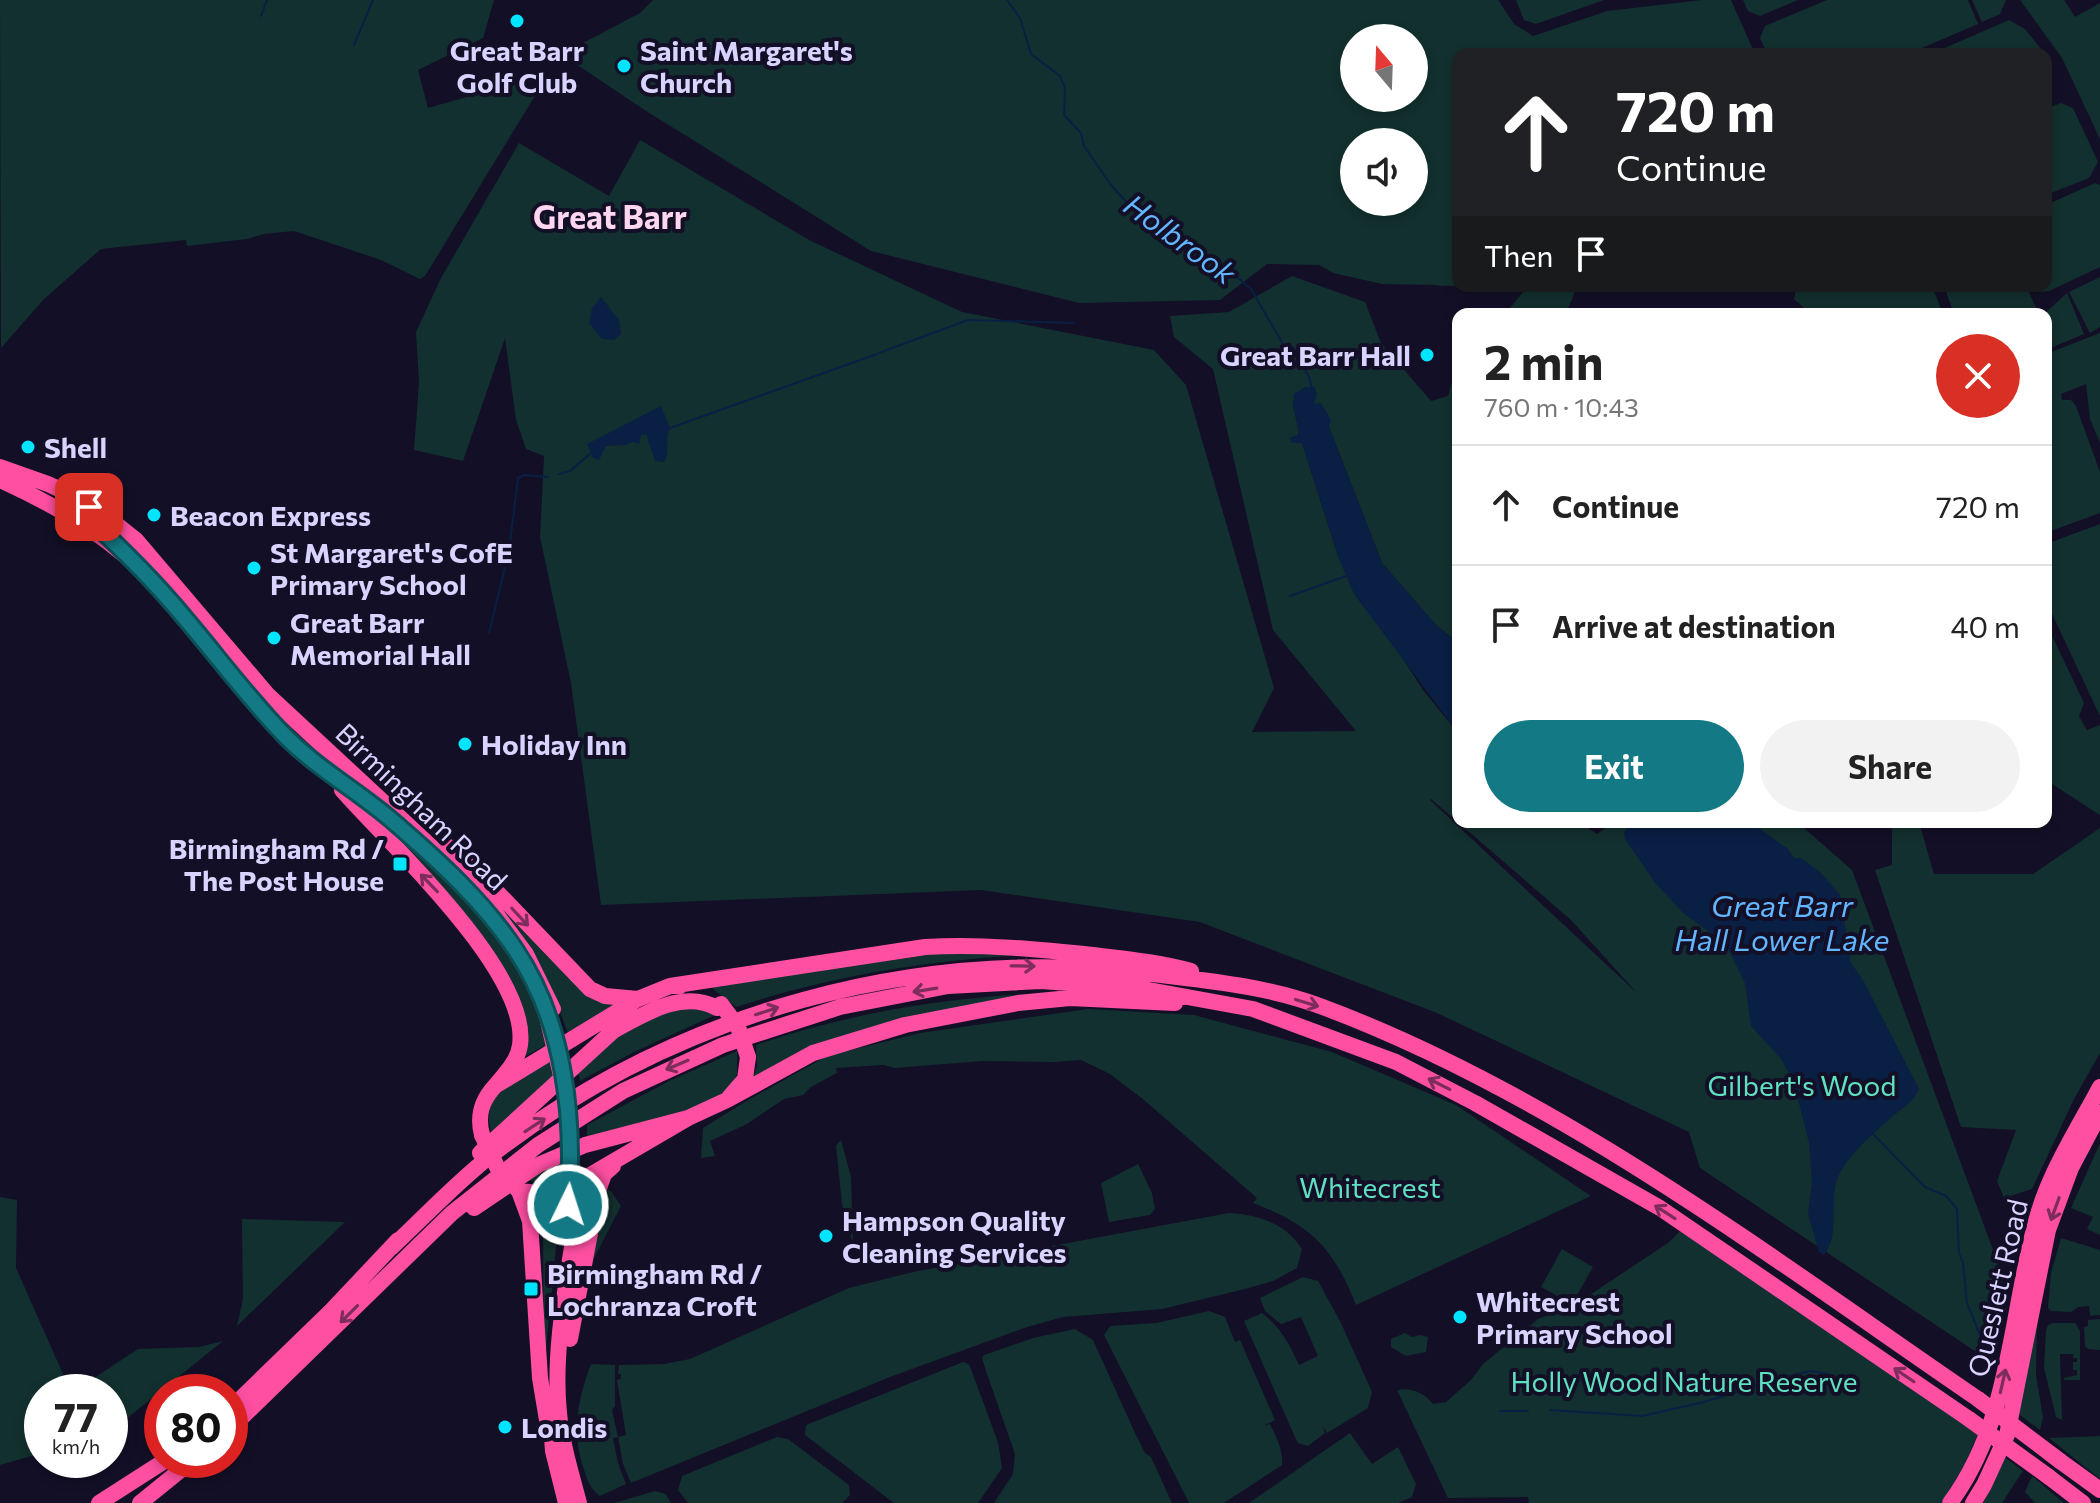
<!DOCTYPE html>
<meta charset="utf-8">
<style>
body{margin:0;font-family:Commissioner,sans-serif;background:#f2f2f2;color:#222;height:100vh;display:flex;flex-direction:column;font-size:30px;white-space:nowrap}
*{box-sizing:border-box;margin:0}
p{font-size:26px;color:#767676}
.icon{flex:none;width:44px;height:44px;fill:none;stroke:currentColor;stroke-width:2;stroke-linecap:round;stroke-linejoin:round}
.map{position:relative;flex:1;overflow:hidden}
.panel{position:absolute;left:1452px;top:308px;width:600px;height:520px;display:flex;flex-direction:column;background:#fff;border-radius:16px;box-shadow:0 4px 12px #0003}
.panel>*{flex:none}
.guide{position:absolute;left:1452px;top:48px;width:600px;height:244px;border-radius:16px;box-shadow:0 4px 12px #0003;background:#202124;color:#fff;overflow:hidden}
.needle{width:52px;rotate:341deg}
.fabs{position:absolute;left:1340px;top:24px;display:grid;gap:16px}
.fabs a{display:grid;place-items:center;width:88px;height:88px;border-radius:50%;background:#fff;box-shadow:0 4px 12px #0003;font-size:40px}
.speed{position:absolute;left:24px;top:1374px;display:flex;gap:16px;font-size:40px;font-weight:700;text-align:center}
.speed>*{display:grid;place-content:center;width:104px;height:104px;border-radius:50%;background:#fff;box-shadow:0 4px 12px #0003;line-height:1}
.speed small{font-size:20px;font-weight:400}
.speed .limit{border:12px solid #d22;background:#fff;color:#111}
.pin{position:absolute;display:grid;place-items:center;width:68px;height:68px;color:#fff;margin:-34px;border-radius:16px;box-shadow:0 4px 12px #0006}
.me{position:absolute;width:88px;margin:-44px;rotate:4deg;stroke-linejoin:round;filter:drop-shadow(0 0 6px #0008)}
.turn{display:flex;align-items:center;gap:28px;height:168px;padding:0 32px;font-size:36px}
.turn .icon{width:104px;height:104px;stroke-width:2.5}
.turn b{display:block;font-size:56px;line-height:68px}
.then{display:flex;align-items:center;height:76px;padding:0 32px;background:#0003;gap:16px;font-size:30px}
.round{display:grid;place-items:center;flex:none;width:84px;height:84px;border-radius:42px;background:#f2f2f2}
.headline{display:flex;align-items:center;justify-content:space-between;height:136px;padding:0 32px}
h1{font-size:48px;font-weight:700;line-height:60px}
.action{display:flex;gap:16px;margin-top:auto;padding:16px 32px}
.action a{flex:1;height:92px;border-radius:48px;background:#137a85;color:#fff;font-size:32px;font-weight:700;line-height:92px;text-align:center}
.action a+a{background:#f2f2f2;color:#222}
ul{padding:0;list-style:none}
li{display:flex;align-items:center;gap:24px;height:120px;padding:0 32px;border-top:2px solid #e0e0e0}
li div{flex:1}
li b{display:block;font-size:30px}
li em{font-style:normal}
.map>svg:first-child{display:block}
.green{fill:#12302f;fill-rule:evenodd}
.water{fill:#0a1f44}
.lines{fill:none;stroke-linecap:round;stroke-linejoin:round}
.stream{stroke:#0a1f44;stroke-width:2}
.highway{stroke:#ff4fa3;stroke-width:16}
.highway-bridge{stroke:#ff4fa3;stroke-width:16}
.oneway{stroke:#7d2c5e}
.route-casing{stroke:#0c4f56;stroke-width:20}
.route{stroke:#137a85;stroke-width:14}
.poi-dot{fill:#00e5ff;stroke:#130f26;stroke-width:3}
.labels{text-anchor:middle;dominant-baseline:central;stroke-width:8;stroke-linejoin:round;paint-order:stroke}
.poi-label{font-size:28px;font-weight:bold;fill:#d9d4ff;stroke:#130f26;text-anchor:start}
.street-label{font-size:28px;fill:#d9d4ff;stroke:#130f26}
.park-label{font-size:28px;fill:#5fe0c0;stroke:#130f26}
.water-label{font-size:30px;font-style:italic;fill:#62b6ff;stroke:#130f26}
.quarter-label{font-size:32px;font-weight:bold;fill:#ffd6f0;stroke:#130f26}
</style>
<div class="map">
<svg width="2100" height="1503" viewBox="0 0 2100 1503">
<rect width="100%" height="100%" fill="#130f26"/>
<path class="green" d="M0,0H494L483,38L418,70L428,108L522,81L525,90L536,88V94L425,276L420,279L381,260L294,231L264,234L247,239L187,246L186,240L101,249L44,299L1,348Z
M653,0H1498L1514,24L1533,36L1607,11L1702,0H1731L1755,54H1458V286H1490L1382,284L1333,273L1319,265L1267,264L1220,300L1079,303L871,251L643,109L570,60L583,43L640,13ZM1354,38H1414V98H1354ZM1354,142H1414V202H1354Z
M1516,0H1604L1536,24L1524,20Z
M1743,0H1798L1760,16L1748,11Z
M1827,0H1968L1978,24L1908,54H1767L1760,38L1765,26Z
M1972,0H2006L2000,14L1982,22Z
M2020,0H2064L2075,17L2100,3V139L2062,58Z
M2009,20L2025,29L2045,54H1931Z
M2061,103L2073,108L2098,162L2089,178L2046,195V109Z
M640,140L809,240L962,312L1154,350L1186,385L1274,688L1252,732L1356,731L1273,630L1213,369L1174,337L1170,316L1229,312L1292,276L1365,302L1381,343L1431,401L1448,396L1453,378L1458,372V643L1436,625L1382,563L1329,427L1314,405L1313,387H1307L1293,405L1299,431L1298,435L1290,438L1302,443L1339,559L1423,690L1458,733V822H1579L1597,834L1615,822H1797L1852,870L2005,1282L1984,1357L1700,1168L1689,1132L1437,1013L1200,922L981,890L601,905L571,683L540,537L544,456L526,449L516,420L505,338L463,461L414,450L419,383L416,332L441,278L519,143L609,196ZM1431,799L1571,920L1637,993L1430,800Z
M2095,183L2100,185V267L2049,291L2040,292L2033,286H2046V205Z
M2100,277V327L2090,333L2069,292Z
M1528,286H1577L1566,314H1505Z
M1797,286H1932L1943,314H1811L1794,299Z
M1944,286H2026L2039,314H1954Z
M2067,293L2084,334L2046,350L2044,314Z
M2100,333V443L2090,419L2086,384L2061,394L2062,400H2071L2076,406L2100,472V513L2048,532L2046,531V354Z
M2100,524V716L2046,601V544Z
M2046,623L2084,703L2079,716L2087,730L2100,725V815L2046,780Z
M374,815C459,881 519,936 546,1045L518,1060L524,1027L428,870Z
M1892,822H1919L1934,874H2033L2100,828V1053L2074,1099L2032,1189L2004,1198L1997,1181L2016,1130L1961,1127L1875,870L1892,865Z
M474,875L543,945L620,1002L568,1033L559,1010Z
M917,953L1029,955C928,960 832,976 736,1007L711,987Z
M1049,993L932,1016L753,1077L757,1066L756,1045C852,1012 948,997 1049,993Z
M688,1003L715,1015L634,1052L580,1081L577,1067L620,1033Z
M1088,1009L1194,1015L1332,1052L1456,1105L1591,1196L1356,1305C1333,1247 1311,1225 1253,1203L1257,1198L1144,1100L1110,1074L1081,1060L1054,1062L982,1061L895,1068L883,1065L836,1068L837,1073L811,1087L803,1095L784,1099L747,1124L710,1141L715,1156L701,1158L703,1128L748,1100L827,1056L920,1033Z
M737,1051V1074L727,1092L686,1111L587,1140V1125L669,1081Z
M549,1055L554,1076L492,1134C477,1091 520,1075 549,1055Z
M841,1140L851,1177L853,1244L842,1204L836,1146Z
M2100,1143V1235L2087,1229L2093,1217L2071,1208Z
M563,1159L562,1184L544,1185L525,1179Z
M1138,1164L1152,1193L1155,1209L1150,1215L1109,1222L1101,1183Z
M602,1187L611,1191L621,1206L593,1260Z
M0,1197L17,1200L16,1268L71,1392H42V1453L0,1465Z
M560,1206L545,1359H544L543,1237L548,1220Z
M1229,1213C1259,1215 1285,1223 1302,1249L1297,1268L1273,1281L1245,1289L1162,1309L1063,1317L1027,1327L890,1377L631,1483L623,1464L618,1437L613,1438L618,1463L626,1484L600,1496C588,1487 587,1478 582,1464C572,1429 578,1398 591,1364L615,1365V1406L612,1410L618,1437L626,1435L617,1380L621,1379V1374H618L619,1365L664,1364L690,1359L849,1288L913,1272Z
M242,1219L345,1222L237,1326L243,1299Z
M1680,1231L1978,1433L1965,1465L1941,1503H1529L1528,1497L1448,1498L1397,1390C1410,1387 1425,1393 1433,1404L1446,1402L1471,1380L1483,1364L1538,1319L1573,1306L1668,1243Z
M2061,1238L2100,1250V1315L2090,1316L2089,1306L2078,1307L2071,1312L2051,1311L2048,1308L2051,1273Z
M1562,1249L1593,1267L1572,1304L1541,1287Z
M1303,1277L1318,1281L1341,1323L1372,1392L1368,1408L1327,1433L1322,1425L1325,1433L1308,1446L1298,1443L1294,1435L1244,1321L1262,1313C1281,1328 1289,1343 1299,1365L1318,1356L1301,1317L1281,1324L1265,1311L1260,1298Z
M1209,1311L1225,1317L1235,1342L1240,1340L1275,1420L1263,1426L1270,1424C1277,1439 1283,1449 1282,1465L1224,1503H1189L1104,1335L1110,1326L1156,1323Z
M2037,1316L2036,1375L2043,1417L2040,1430L2016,1412Z
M2100,1319V1350L2088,1349L2085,1346L2084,1327L2088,1326V1320Z
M2053,1323H2075L2080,1331V1380H2064V1378L2077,1375V1370H2073V1362H2077V1358H2073V1354H2060L2062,1420L2056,1417L2044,1368L2046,1331L2048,1325Z
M1075,1329L1093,1340L1135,1433L1145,1453L1151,1457L1172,1503H994L1013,1474L1015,1454L986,1371L982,1358L984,1355L1033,1338Z
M1405,1333L1412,1337L1420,1335L1428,1337L1426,1352L1406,1356L1391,1347V1339Z
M223,1341L110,1432V1392H73L138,1349L199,1347Z
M963,1362L969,1364L998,1442L1002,1468L978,1503H894L805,1435L806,1425Z
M1350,1433L1372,1464L1398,1447L1416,1484L1412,1497L1398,1503H1249Z
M2100,1436V1479L2049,1438Z
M777,1437L788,1439L849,1485L850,1495L842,1503H688L678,1490L682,1476Z
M2002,1455L2023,1471L2002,1503H1978Z
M2032,1476L2064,1503H2035L2025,1492Z
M655,1491L666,1494L671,1503H614Z"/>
<path class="water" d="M601,297L619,320L621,334L614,340L602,339L589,323L592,308Z
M1305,387H1315L1317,395L1314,404L1321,403L1331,420L1329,427L1382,563L1436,625L1458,643V733L1354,594L1339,559L1302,443H1292L1290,439L1298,435L1299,432L1293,405L1294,394Z
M661,406L670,428C664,439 671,452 664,462L655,461L646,434L641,435L639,444L633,442L625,445L606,446L599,460L593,458L587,444Z
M1630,822H1750L1788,849L1794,858H1801L1821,873L1840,895L1851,963L1863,980L1919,1089C1913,1103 1903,1107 1893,1116C1877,1130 1846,1157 1838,1177C1828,1204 1841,1234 1824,1255L1819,1252L1808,1214L1812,1183L1809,1143L1794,1083L1781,1059L1751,1026L1745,983L1725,943L1683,913L1656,884L1625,839L1624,833Z"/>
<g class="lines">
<path class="stream" d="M1007,0L1020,18L1031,54L1060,76L1065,88L1064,115L1081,133L1084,146L1111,185L1129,205L1178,243L1230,276L1237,277L1251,289L1284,346L1293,347L1309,377L1312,389
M261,16L267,0
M354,45L373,0
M879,353L968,320L1074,323
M670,428L877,354
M559,474L570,471L591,453
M1290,596L1346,576
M489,633L509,551L518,478L524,475L548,477
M1873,1134L1925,1187L1946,1196L1957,1209L1959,1253L1963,1263L1967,1303L1985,1347
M1550,1410L1642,1416L1704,1402L1797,1374L1811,1371L1828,1374
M1500,1411H1528"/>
<path class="highway" d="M0,467L48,484L91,504L136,540L267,694L479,891L526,954L553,1009
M0,480C62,508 115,540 161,590C205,638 240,694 288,739C317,766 350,787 380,811
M342,790C389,844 530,971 520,1045C518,1061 505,1074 495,1086
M449,847L498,893L590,989L605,996L638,999
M670,986L925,947C982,944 1037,949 1093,955C1126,959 1159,962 1191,971
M727,1100L813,1053L905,1025L1018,1003L1070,998L1175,1003
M482,1135C477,1116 481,1101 495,1086L638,999L670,986H680
M480,1153L613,1031C644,1014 683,989 717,1008
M519,1191L549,1194L563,1191L688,1118L727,1100L745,1079L748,1057
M519,1191L530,1221L540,1378L547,1420
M579,1200C570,1268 552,1345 559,1413C562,1444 571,1473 579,1503
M474,1208L538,1165L585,1145L688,1118
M391,1248C423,1218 455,1184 489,1157C676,1011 919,945 1153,974C1209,981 1266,986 1320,1006C1557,1094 1770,1257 1978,1399
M570,1339L598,1191L604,1174L613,1166
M230,1409L331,1311L398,1240
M550,1410L553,1451L566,1503
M230,1429L452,1213L538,1145L623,1091L723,1045L840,1007L948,986L1041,981L1138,988L1253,1009L1396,1062L1475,1103L1660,1208L1969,1419
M2060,1461L2100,1490
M2049,1477L2083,1503
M99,1503L166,1460
M140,1503L193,1460
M1950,1503C2010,1422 2010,1319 2035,1225C2047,1176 2076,1132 2100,1087
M1973,1503L1984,1485L2007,1435L2048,1230L2071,1168L2100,1113"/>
<path class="highway-bridge" d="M721,1004L738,1027L748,1057
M545,1009L566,1096L570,1128L568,1205
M482,1135L498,1169L519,1191
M1978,1399L2060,1461
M1969,1419L2049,1477"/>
</g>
<defs><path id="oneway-shaft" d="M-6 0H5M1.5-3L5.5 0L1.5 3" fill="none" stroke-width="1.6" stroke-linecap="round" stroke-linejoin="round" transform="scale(2)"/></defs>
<g class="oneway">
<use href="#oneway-shaft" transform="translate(429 883) rotate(-134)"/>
<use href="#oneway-shaft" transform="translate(520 917) rotate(47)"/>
<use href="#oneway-shaft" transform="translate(1023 966) rotate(1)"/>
<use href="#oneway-shaft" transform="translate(925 990) rotate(171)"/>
<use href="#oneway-shaft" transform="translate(1307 1003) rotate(17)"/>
<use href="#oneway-shaft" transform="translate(767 1011) rotate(-18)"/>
<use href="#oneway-shaft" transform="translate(677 1065) rotate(157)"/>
<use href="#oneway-shaft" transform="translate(1439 1084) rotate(-153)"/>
<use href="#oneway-shaft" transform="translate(535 1125) rotate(-33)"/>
<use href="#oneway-shaft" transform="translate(2055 1209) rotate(110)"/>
<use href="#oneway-shaft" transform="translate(1665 1212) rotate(-147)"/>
<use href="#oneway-shaft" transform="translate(349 1314) rotate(135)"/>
<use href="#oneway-shaft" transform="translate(1904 1375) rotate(-146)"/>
<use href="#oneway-shaft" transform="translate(2003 1381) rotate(-77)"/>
</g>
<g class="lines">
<g class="route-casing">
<path id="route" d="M89,507L85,513L88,518C122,549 155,582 184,617C218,657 249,699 286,737C319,770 360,792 395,823C439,861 483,901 515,949C565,1023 575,1119 568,1205"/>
</g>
<use href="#route" class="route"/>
</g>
<g class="poi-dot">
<circle cx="517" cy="21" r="8"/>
<circle cx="624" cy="66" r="8"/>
<circle cx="1427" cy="355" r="8"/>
<circle cx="28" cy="447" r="8"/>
<circle cx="154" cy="515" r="8"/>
<circle cx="254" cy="568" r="8"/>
<circle cx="274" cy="638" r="8"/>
<circle cx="465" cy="744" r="8"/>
<rect x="392" y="856" width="16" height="16" rx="4"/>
<circle cx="826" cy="1236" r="8"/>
<rect x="523" y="1281" width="16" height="16" rx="4"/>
<circle cx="1460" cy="1317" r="8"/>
<circle cx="505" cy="1427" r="8"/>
</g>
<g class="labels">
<g class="poi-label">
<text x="517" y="50" text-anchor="middle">Great Barr<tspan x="517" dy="32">Golf Club</tspan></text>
<text x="640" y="50">Saint Margaret's<tspan x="640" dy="32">Church</tspan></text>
<text x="1411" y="355" text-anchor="end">Great Barr Hall</text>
<text x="44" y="447">Shell</text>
<text x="170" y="515">Beacon Express</text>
<text x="270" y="552">St Margaret's CofE<tspan x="270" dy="32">Primary School</tspan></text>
<text x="290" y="622">Great Barr<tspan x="290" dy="32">Memorial Hall</tspan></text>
<text x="481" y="744">Holiday Inn</text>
<text x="384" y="848" text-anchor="end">Birmingham Rd /<tspan x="384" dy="32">The Post House</tspan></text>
<text x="842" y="1220">Hampson Quality<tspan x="842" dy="32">Cleaning Services</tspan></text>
<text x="547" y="1273">Birmingham Rd /<tspan x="547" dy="32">Lochranza Croft</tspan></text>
<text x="1476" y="1301">Whitecrest<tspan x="1476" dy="32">Primary School</tspan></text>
<text x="521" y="1427">Londis</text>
</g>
<g class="street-label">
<text transform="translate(422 806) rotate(44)">Birmingham Road</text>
<text transform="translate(1997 1288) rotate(-77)">Queslett Road</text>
</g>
<g class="park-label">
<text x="1802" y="1085">Gilbert's Wood</text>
<text x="1370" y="1187">Whitecrest</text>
<text x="1684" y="1381">Holly Wood Nature Reserve</text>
</g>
<g class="water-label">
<text transform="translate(1181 238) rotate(36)">Holbrook</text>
<text x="1782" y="904">Great Barr<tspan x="1782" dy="34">Hall Lower Lake</tspan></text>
</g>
<g class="quarter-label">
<text x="610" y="216">Great Barr</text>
</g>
</g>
</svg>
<div class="fabs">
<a><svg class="needle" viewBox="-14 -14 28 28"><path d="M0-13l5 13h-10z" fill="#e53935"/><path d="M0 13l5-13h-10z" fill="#767676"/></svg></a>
<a><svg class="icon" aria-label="sound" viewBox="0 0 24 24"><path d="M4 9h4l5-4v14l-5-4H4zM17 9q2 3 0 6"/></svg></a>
</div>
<div class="speed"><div>77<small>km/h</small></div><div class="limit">80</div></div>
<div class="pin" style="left:89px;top:507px;background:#d93025"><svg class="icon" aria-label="arrive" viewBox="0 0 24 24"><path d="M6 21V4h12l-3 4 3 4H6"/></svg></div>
<svg class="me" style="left:568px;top:1205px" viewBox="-20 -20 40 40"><circle r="17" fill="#137a85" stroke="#fff" stroke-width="3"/><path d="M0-11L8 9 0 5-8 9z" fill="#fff"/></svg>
<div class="guide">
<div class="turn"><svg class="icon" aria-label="ahead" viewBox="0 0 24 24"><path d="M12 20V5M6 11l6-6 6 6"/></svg><div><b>720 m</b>Continue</div></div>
<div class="then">Then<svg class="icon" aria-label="arrive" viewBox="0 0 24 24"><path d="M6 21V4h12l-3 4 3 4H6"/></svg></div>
</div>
<section class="panel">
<div class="headline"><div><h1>2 min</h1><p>760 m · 10:43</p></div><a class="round" style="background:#d93025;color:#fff"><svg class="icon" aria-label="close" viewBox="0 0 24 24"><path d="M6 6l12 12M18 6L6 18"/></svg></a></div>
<ul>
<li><svg class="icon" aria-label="ahead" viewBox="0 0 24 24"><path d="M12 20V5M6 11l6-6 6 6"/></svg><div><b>Continue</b></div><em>720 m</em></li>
<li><svg class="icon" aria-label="arrive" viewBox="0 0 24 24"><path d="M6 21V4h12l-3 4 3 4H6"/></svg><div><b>Arrive at destination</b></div><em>40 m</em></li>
</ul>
<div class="action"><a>Exit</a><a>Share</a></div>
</section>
</div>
